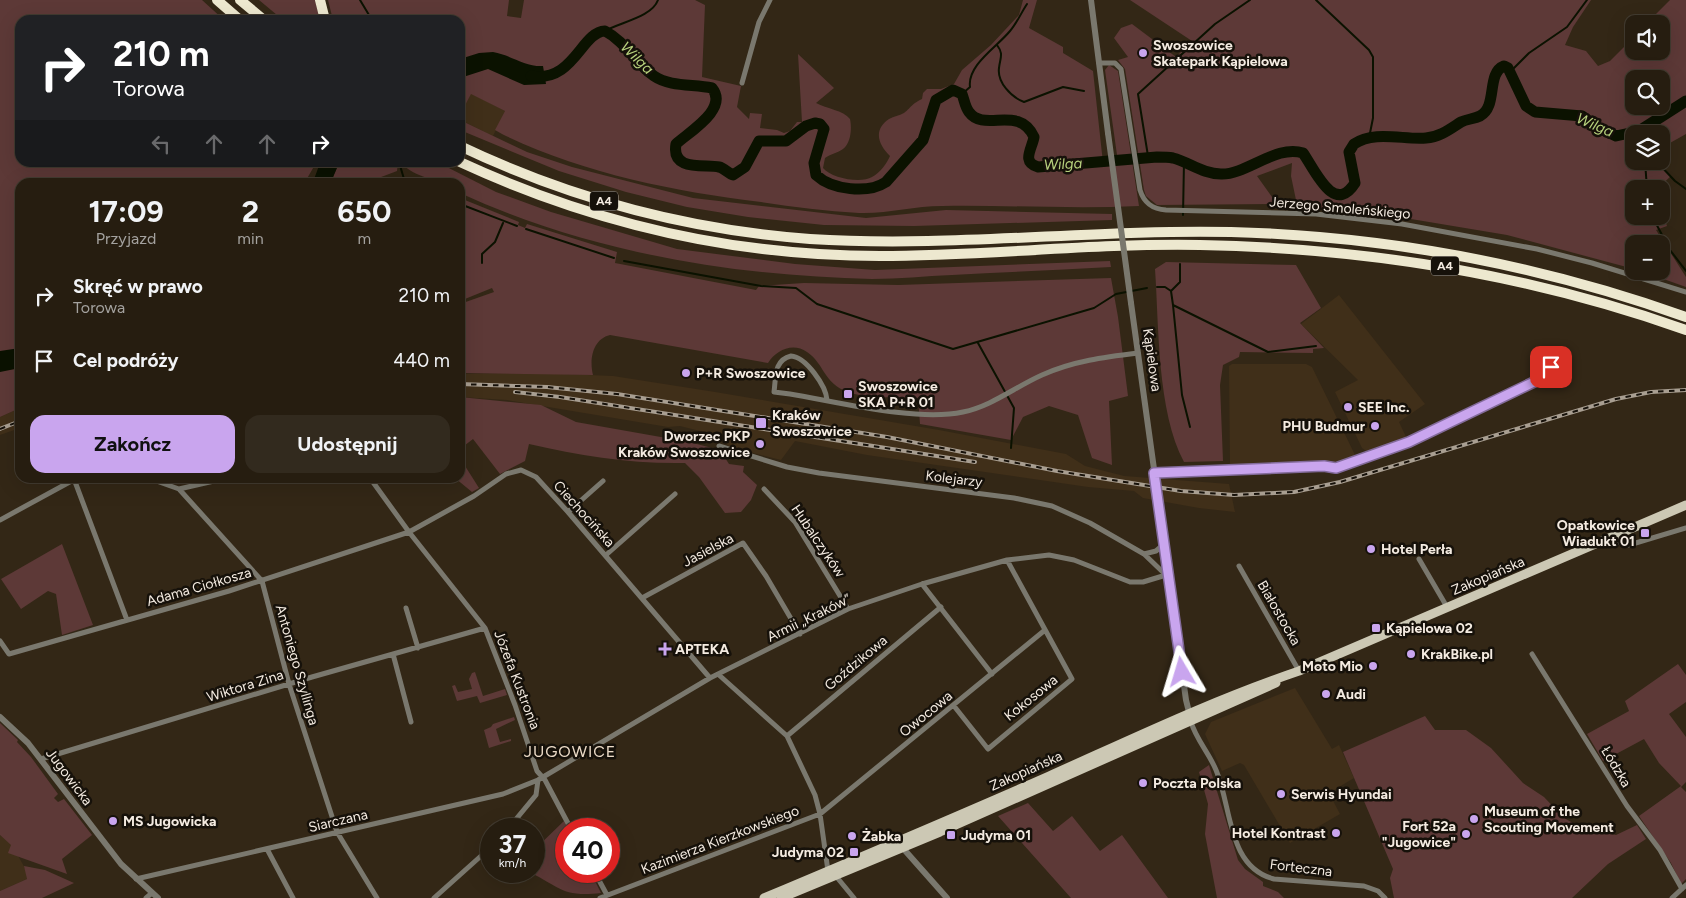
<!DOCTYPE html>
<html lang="pl">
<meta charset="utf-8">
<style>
body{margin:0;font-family:Figtree,sans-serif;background:#322a1e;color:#f1f3f6;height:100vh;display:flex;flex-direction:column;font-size:19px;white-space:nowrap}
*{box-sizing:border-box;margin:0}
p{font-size:16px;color:#a4a29f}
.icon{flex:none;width:28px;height:28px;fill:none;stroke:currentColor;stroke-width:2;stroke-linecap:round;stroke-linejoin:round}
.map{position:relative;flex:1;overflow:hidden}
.details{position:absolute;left:15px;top:178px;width:450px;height:305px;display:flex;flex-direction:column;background:#261d10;border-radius:15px;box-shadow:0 5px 20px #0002,0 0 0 1px #423b30}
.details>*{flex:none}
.hud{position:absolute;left:15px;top:15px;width:450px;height:152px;border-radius:15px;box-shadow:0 5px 20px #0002,0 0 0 1px #423b30;background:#202124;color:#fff;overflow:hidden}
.controls{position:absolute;left:1625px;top:15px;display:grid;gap:10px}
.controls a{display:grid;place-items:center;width:45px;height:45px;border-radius:10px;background:#261d10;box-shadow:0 5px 20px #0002,0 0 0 1px #423b30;font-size:25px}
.speed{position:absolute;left:480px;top:818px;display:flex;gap:10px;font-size:25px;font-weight:700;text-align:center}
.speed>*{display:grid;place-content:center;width:65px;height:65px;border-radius:50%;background:#261d10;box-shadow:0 5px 20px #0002,0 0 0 1px #423b30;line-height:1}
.speed small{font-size:12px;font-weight:400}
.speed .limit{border:8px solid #d22;background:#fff;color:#111}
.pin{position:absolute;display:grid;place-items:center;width:42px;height:42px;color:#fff;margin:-21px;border-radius:10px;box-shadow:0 2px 8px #0006}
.me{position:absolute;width:55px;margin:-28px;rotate:353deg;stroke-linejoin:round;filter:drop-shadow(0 0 4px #0008)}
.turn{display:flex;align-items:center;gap:18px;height:105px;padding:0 15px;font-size:22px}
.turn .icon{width:65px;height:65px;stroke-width:2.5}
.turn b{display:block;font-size:35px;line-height:42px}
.lanes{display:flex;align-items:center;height:48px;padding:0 15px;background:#0003;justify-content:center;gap:25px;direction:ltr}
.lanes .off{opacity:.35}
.eta{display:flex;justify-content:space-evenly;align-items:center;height:85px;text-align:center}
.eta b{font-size:30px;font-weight:700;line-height:35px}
.action{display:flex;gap:10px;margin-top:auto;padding:10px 15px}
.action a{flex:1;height:58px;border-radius:15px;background:#c9a5ee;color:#111;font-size:20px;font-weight:700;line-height:58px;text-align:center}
.action a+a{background:#322a1e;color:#f1f3f6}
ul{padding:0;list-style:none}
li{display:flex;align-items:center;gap:15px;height:65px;padding:0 15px}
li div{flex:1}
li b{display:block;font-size:19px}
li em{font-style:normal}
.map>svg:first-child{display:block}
.built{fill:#402f19}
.green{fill:#5d3937;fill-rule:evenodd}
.water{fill:#0b1200}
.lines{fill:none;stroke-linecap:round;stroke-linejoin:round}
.stream{stroke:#0b1200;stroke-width:2}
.river{stroke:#0b1200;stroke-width:11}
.minor{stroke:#7a786e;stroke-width:5}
.tertiary{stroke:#7a786e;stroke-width:6}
.primary{stroke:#ccc8b4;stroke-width:9}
.motorway{stroke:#ede8cf;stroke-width:10}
.rail-casing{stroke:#a89e91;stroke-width:4}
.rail{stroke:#16110a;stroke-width:2;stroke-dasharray:5.5;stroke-linecap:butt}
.tertiary-bridge{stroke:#7a786e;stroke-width:6}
.route-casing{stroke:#836b9b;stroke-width:12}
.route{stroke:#c9a5ee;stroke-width:9}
.poi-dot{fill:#c9a5ee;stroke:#16110a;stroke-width:2}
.labels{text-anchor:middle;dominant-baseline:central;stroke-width:5;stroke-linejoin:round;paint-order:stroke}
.shield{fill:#16110a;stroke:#b1aaa0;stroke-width:1}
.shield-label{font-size:12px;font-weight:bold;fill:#f4ebe1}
.poi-label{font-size:14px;font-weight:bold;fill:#f4ebe1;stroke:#16110a;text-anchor:start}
.street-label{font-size:14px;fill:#f4ebe1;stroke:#16110a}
.water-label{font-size:15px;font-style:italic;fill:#b7d17d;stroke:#16110a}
.quarter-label{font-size:16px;letter-spacing:1px;fill:#ecdbc7;stroke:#16110a}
</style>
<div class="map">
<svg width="1686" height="898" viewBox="0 0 1686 898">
<rect width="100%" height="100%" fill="#332716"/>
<path class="built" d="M471,93L505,111L493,136L460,120V115Z
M1339,295L1425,404L1399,422L1407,439L1366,451L1362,448L1335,392L1358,380L1301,324Z
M1232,364H1306L1312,367L1355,455L1333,464L1328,462L1321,464L1230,465L1229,366Z
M539,373L613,376L715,392L939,430L1066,454L1085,466L1124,476L1229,484L1235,512L1199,508L1143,498L1134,491L1088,487L867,455L795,441L781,460L730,447L716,435L680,426L668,427L507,400L460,397V374Z
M20,408V428L0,435V417Z
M1295,688L1332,749L1339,745L1354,778L1329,793L1340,814L1290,843L1244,765L1240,763L1222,771L1205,734L1211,722Z
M0,835L12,845L26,870L27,879L0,891Z"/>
<path class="green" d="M0,0H202L224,20H20V162L316,163L305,182H20V408L0,417Z
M259,0H315L320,20H283Z
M328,0H509L507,16L521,18L524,0H695L705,5L702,77L741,86L737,107L749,119L750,113L762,114L760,128L777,130L784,133L790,131L797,122H802L798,54L834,88L816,103C827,109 843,110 850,119C852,128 851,143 843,149C838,153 830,154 825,158L823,168C831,178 861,184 872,177C880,173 887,163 890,156C878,144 873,130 889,119C894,116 899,116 904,113C913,106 910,105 922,99L923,93L927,89H941L954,84L962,70L991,45L1019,15L1023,0H1037L1029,28L1063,47V53L1093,71L1103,163L1118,162L1105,70L1109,65L1118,71L1139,206C1073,209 1007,205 942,206C914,206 887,214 859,213C826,211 793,207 761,202C673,191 582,173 502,134L495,130L505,111L471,94L460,115V20H333Z
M1130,0H1591L1573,27L1565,45L1586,51L1598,66L1610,61L1634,37V51H1661V24H1646L1670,0H1686V134L1661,148V134H1634V161H1657L1671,176L1657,189H1634V216H1661V208L1667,226L1656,230L1686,277V287L1641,271H1661V244H1634V269L1507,235L1369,212L1293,206L1296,200L1291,176L1292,163L1257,176L1277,204L1157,205L1146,196L1144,190L1125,69L1118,60L1128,57L1114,38L1121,28L1132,24L1176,57L1192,41ZM1634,79H1661V106H1634Z
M460,120L527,152L572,167L693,198L866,218L946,210L1112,214V220L914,226L824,225L748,217L687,207L626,192L559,171L460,130Z
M398,162L397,171L368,182H331L339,163Z
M401,163H439L496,192L551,212L677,249L795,264L875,270L1110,261L1111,267C1058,270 1005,272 952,275C925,276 899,279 872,279C732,276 588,252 460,193V182C440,182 415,178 401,163Z
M460,198L519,222L518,225L525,228L527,224L617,252L615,263L756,290L759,286L804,283L898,285L1111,278L1118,317L1128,396L1109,401L1112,465L1092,458L1078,415L1049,406L1023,417L1011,440L920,424L918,398C895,396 870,400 848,392C823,383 824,363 807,352C793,342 776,350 768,363L610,335C593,339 589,359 593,375L460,373V304L494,292L492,288L460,301Z
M1166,262L1296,265L1321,308L1300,323L1324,348L1313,349V353L1240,352L1239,357L1223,365L1220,385L1223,461L1184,462C1157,411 1159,327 1155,269Z
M460,397L541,405L576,422L689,442L720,450L729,464L744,466L743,472L757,485L751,500L741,512L725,513L699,477L685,463C631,464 581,456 529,444L525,461L500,474L473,439L460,449Z
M460,458L479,488L472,492L455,478H460Z
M62,544L93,625L62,635L56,594L48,591L21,609L1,579Z
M1678,664L1686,675V702L1669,714L1686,737V782L1681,787L1686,792V879L1681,884L1671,863L1639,816L1681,786L1659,763L1644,739L1603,761L1587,734L1629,711L1625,701Z
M475,672L483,696L505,689L507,695L480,703L477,696L457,701L452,686L455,685L458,692L472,689L469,679L472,673Z
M1425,716L1435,730H1466L1491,748L1523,783L1544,797L1564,818L1582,828L1616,835L1637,825L1646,839L1608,864L1572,898H1394L1390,878L1393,869L1343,752Z
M514,717L515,720L496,729L500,742L511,739V741L489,748L484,730L491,727L493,724Z
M0,723L18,740L17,742L31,757L58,794L54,798L58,802L64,799L92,835L62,859L67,874L8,853L11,845L0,835Z
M1209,765L1238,860L1245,869L1263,882V886L1278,892L1284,898H1217L1205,834L1208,804L1199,772Z
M1028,803L1053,831L1072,816L1100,851L1122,835L1168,898H1071L998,816Z
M564,821L568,829L566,871H590L601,893C561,898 558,885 527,871H534V850Z
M24,866L45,870L74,883L42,898H0V891L27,879Z"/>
<path class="water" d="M493,52C511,55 525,67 543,66L546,84L524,85L488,69L460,78V59L479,53Z
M320,163H339L331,182H313Z
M20,348V368L0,372V351Z"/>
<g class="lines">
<path class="stream" d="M360,0L372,20
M1316,0L1369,50L1373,57V118L1369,138
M605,31C621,22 652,17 658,0
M997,45C1004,54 1000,58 999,68C997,82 1011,97 1024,102L1063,87L1084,91
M1510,72L1529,53L1567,27L1587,0
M962,94L970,87C967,65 997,47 1010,31C1017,23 1021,13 1027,4
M1639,131L1640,134
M1148,156L1138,94L1215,24L1250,0
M1645,161L1647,189
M1656,161L1675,181L1686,189
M399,162L404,179L408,182
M383,182L404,179
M460,204L517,226
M1183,215L1184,162
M1652,216L1670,250L1686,271
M526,229L614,258
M624,261L761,286L796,288L817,304L953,349L1094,308L1116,294L1147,288
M482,263V254L495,242L503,223
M1157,287H1165L1171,291L1173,305L1268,352L1316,346
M1171,291L1180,282V264
M1173,305L1182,395L1190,427
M978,343L1014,408L1011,448"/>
<path class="river" d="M531,76C574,83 581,32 605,31C626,42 635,63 654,76C670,87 693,84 712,88C729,109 689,132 676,144C671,172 705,164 719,167C724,168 728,173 733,175L745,167L759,141H786L806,126L815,123L820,124L824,129L814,163L816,175C832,190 868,194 886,182L923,140L936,100L953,90L962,94C964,99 965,107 969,112C984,133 1019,104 1034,137C1032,149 1021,162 1038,167L1157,157C1162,157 1168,157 1173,158C1189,162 1203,174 1221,174C1246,175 1277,144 1303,153C1315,170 1334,216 1355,183L1349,152L1354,144C1374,130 1404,140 1426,138C1440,137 1450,129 1461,122C1467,119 1474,119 1480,116C1498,107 1486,73 1504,66L1508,68L1526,106L1535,112L1582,116L1597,127L1616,136L1639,131L1686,101"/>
<path class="minor" d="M1099,63H1115L1121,69L1140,190C1144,203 1152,209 1166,210L1316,214L1402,224L1537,249L1592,263L1686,292
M742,83L759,22L770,0
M827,400C826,386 806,357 791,356C774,360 776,377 774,392L790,394C838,402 917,422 963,412C992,406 1015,387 1042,375C1073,361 1105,357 1138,353
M719,446L787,467L819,473L1014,498L1052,506L1090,523L1144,554L1168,577
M1154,473L1324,466L1336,468L1409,442L1536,381L1545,375L1556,361
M148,478L179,489L262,581L289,684L337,832L377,898
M370,478L409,532L485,628L515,705L537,771L545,780L571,829
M74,479L127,620
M179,489L227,478
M764,489L795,522L848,609
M568,512L603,481
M0,520L77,478
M1616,536L1620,543L1629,545L1686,528
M1144,554L1156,551L1164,544
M606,555L675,494
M1419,559L1447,607
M1239,566L1299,671
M922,584L992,674
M642,598L743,543L766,576L800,634
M406,608L418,648
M0,641L9,654L229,591L409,532L474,496L506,474L521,470L536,477L568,512L710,678
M393,654L411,722
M1532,654L1627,806L1660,850L1682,889
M719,675L787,736L815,795L820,814L828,871
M954,706L988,749L1072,679L1007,560
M1191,722C1196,739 1209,753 1216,770C1232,807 1227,867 1274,879L1364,886L1378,891L1385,898
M787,736L941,607
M41,759L312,677L485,628
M508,829L536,795L538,780
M267,849L293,898
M594,871L607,895
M835,875L854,898
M136,879L503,794L538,780L710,678L848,609L922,584L1007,560L1049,555L1074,560L1130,582H1143L1166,575
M146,898L152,893
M434,898L491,847
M600,898L820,814L1045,630
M1672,898L1686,885"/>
<path class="tertiary" d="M1091,0L1108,133
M1131,303L1186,700L1190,716
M0,717L28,743L121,864L158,898
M901,846L947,898"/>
<path class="primary" d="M764,898C859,858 954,818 1049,776C1132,739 1213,700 1299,671L1686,505
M781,898L940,832L1276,683"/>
<path class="motorway" d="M217,0L240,20
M240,0L264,20
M320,0L325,20
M460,146C569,198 689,230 810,239C950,248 1091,229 1231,232C1386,236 1540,265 1686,317
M460,162C592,223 734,256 880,256C986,256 1093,243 1200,245C1366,248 1528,274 1686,330"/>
<g class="rail-casing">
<path id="rail" d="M460,384L547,387L617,394L887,437L1057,471L1181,491L1234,495L1294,492L1340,482L1616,399L1651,392L1686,390
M515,392L560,397L975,462
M0,429L20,421"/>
</g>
<use href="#rail" class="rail"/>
<path class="tertiary-bridge" d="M1108,133L1131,303"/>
</g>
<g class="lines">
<g class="route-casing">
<path id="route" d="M1182,672L1154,473L1324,466L1336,468L1409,442L1536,381L1545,375L1551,367"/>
</g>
<use href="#route" class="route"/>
</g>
<g class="poi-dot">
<circle cx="1143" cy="53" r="5"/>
<circle cx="686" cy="373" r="5"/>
<rect x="843" y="389" width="10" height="10" rx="2.5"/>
<circle cx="1348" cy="407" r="5"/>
<rect x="755" y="417" width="12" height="12" rx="2.5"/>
<circle cx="1375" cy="426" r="5"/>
<circle cx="760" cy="444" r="5"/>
<rect x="1640" y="528" width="10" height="10" rx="2.5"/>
<circle cx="1371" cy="549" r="5"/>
<rect x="1371" y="623" width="10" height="10" rx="2.5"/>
<path d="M662.5 641.5h5v5h5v5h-5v5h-5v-5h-5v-5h5z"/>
<circle cx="1411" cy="654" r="5"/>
<circle cx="1373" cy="666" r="5"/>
<circle cx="1326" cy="694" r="5"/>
<circle cx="1143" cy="783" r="5"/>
<circle cx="1281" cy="794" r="5"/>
<circle cx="1474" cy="819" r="5"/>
<circle cx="113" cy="821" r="5"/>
<circle cx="1336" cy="833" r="5"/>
<circle cx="1466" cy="834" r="5"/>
<rect x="946" y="830" width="10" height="10" rx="2.5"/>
<circle cx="852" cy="836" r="5"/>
<rect x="849" y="847" width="10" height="10" rx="2.5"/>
</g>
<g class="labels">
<g class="shield">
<rect x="590" y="191.5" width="28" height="19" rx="4"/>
<rect x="1431" y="256.5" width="28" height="19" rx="4"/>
</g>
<g class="shield-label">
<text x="604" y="201">A4</text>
<text x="1445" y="266">A4</text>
</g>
<g class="poi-label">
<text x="1153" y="45">Swoszowice<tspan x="1153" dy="16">Skatepark Kąpielowa</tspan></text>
<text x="696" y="373">P+R Swoszowice</text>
<text x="858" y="386">Swoszowice<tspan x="858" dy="16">SKA P+R 01</tspan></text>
<text x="1358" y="407">SEE Inc.</text>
<text x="772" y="415">Kraków<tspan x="772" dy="16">Swoszowice</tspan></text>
<text x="1365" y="426" text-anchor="end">PHU Budmur</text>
<text x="750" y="436" text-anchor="end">Dworzec PKP<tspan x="750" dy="16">Kraków Swoszowice</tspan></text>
<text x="1635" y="525" text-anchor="end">Opatkowice<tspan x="1635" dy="16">Wiadukt 01</tspan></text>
<text x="1381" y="549">Hotel Perła</text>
<text x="1386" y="628">Kąpielowa 02</text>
<text x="675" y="649">APTEKA</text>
<text x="1421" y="654">KrakBike.pl</text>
<text x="1363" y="666" text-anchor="end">Moto Mio</text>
<text x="1336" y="694">Audi</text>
<text x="1153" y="783">Poczta Polska</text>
<text x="1291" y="794">Serwis Hyundai</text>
<text x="1484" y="811">Museum of the<tspan x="1484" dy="16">Scouting Movement</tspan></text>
<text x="123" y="821">MS Jugowicka</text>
<text x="1456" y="826" text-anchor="end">Fort 52a<tspan x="1456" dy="16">"Jugowice"</tspan></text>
<text x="1326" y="833" text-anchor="end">Hotel Kontrast</text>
<text x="961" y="835">Judyma 01</text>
<text x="862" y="836">Żabka</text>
<text x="844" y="852" text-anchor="end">Judyma 02</text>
</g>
<g class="street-label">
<text transform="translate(1340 208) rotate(5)">Jerzego Smoleńskiego</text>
<text transform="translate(1152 360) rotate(82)">Kąpielowa</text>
<text transform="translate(954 479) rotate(7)">Kolejarzy</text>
<text transform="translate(584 514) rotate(48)">Ciechocińska</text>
<text transform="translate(818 541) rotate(56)">Hubalczyków</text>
<text transform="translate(708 550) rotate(-28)">Jasielska</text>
<text transform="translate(1488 576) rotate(-23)">Zakopiańska</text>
<text transform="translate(199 587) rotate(-16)">Adama Ciołkosza</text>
<text transform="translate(1279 613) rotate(60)">Białostocka</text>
<text transform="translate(809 618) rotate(-26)">Armii „Kraków”</text>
<text transform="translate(856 663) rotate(-40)">Goździkowa</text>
<text transform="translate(297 665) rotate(74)">Antoniego Szyllinga</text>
<text transform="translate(517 680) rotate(69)">Józefa Kustronia</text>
<text transform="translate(245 686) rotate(-17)">Wiktora Zina</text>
<text transform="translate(1031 698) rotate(-39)">Kokosowa</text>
<text transform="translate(926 714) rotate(-39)">Owocowa</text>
<text transform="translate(1616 767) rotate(59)">Łódzka</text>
<text transform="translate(1026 771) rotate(-24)">Zakopiańska</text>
<text transform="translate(69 777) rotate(53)">Jugowicka</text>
<text transform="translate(338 821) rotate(-13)">Siarczana</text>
<text transform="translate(720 840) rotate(-21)">Kazimierza Kierzkowskiego</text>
<text transform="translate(1301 868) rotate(7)">Forteczna</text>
</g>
<g class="water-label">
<text transform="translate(637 58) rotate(44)">Wilga</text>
<text transform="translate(1595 125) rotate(23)">Wilga</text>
<text transform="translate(1063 164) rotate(-3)">Wilga</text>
</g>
<g class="quarter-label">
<text x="570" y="751">JUGOWICE</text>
</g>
</g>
</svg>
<div class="controls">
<a><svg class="icon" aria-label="sound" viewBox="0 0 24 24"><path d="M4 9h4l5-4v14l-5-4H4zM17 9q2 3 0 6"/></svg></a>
<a><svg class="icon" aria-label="search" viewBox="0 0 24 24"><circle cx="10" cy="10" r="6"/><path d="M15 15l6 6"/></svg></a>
<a><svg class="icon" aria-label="layers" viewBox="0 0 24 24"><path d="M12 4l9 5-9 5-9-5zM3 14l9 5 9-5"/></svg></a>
<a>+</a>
<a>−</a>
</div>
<div class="speed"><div>37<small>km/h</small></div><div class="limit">40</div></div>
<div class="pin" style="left:1551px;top:367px;background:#d93025"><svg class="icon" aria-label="arrive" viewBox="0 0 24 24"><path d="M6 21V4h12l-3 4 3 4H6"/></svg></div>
<svg class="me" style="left:1182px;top:672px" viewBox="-20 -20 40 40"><path d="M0-17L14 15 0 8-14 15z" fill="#c9a5ee" stroke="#fff" stroke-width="4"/></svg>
<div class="hud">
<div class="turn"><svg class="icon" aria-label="right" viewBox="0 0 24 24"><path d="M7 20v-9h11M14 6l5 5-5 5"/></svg><div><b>210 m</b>Torowa</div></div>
<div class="lanes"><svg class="icon off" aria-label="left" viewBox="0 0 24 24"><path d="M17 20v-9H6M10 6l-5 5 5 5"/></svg><svg class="icon off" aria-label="ahead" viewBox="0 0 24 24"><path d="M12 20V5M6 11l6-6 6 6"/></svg><svg class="icon off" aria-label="ahead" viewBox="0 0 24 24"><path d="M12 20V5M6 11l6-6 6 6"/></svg><svg class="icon" aria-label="right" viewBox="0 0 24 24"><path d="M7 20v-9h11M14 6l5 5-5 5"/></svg></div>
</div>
<section class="details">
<div class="eta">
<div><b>17:09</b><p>Przyjazd</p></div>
<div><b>2</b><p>min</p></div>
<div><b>650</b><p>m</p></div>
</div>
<ul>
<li><svg class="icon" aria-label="right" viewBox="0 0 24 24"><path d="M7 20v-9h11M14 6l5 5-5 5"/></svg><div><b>Skręć w prawo</b><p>Torowa</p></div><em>210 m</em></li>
<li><svg class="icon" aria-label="arrive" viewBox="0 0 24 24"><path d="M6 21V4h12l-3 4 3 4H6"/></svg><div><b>Cel podróży</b></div><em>440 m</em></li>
</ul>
<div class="action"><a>Zakończ</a><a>Udostępnij</a></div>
</section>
</div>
